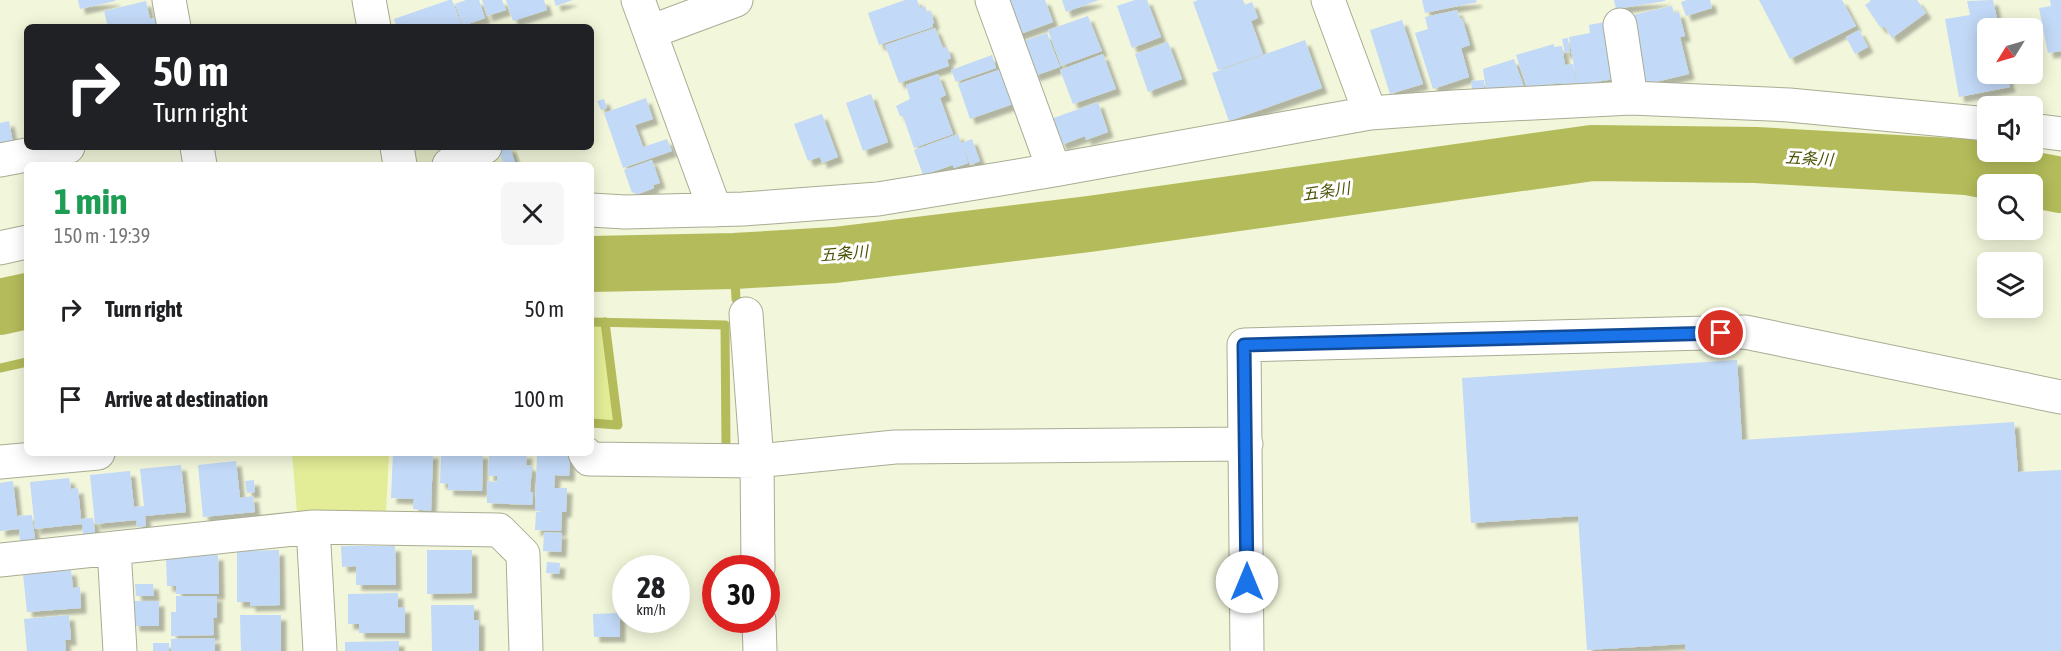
<!DOCTYPE html>
<meta charset="utf-8">
<style>
body{margin:0;font-family:"Asap Condensed","Noto Sans JP",sans-serif;background:#f6f6f6;color:#202124;height:100vh;display:flex;flex-direction:column;font-size:22px;white-space:nowrap}
*{box-sizing:border-box;margin:0}
p{font-size:20px;color:#757577}
.icon{flex:none;width:33px;height:33px;fill:none;stroke:currentColor;stroke-width:2;stroke-linecap:round;stroke-linejoin:round}
.map{position:relative;flex:1;overflow:hidden}
.side{position:absolute;left:24px;top:162px;width:570px;height:294px;display:flex;flex-direction:column;background:#fff;border-radius:9px;box-shadow:0 3px 15px #0003}
.side>*{flex:none}
.top-card{position:absolute;left:24px;top:24px;width:570px;height:126px;border-radius:9px;box-shadow:0 3px 15px #0003;background:#202124;color:#fff;overflow:hidden}
.needle{width:39px;rotate:233deg}
.controls{position:absolute;left:1977px;top:18px;display:grid;gap:12px}
.controls a{display:grid;place-items:center;width:66px;height:66px;border-radius:9px;background:#fff;box-shadow:0 3px 15px #0003;font-size:30px}
.speed{position:absolute;left:612px;top:555px;display:flex;gap:12px;font-size:30px;font-weight:700;text-align:center}
.speed>*{display:grid;place-content:center;width:78px;height:78px;border-radius:50%;background:#fff;box-shadow:0 3px 15px #0003;line-height:1}
.speed small{font-size:15px;font-weight:400}
.speed .limit{border:9px solid #d22;background:#fff;color:#111}
.pin{position:absolute;display:grid;place-items:center;width:51px;height:51px;color:#fff;margin:-26px;border:3px solid #fff;border-radius:50%;box-shadow:0 2px 6px #0007}
.me{position:absolute;width:66px;margin:-33px;rotate:0deg;stroke-linejoin:round;filter:drop-shadow(0 0 4px #0008)}
.turn{display:flex;align-items:center;gap:21px;height:126px;padding:0 30px;font-size:27px}
.turn .icon{width:78px;height:78px;stroke-width:2.5}
.turn b{display:block;font-size:42px;line-height:51px}
.round{display:grid;place-items:center;flex:none;width:63px;height:63px;border-radius:9px;background:#f6f6f6}
.head{display:flex;align-items:center;justify-content:space-between;height:102px;padding:0 30px}
h1{font-size:36px;font-weight:700;line-height:45px;color:#1e9e55}
ul{padding:0;list-style:none}
li{display:flex;align-items:center;gap:18px;height:90px;padding:0 30px}
li div{flex:1}
li b{display:block;font-size:22px}
li em{font-style:normal}
.map>svg:first-child{display:block}
.built{fill:#e5eac8}
.green{fill:#e3ec97}
.lines{fill:none;stroke-linecap:round;stroke-linejoin:round}
.stream{stroke:#b3bb5a;stroke-width:9}
.river{stroke:#b3bb5a;stroke-width:56}
.building{fill:#c2d9f7;filter:url(#shadow)}
.minor-casing{stroke:#a9ac93;stroke-width:35}
.minor{stroke:#fff;stroke-width:33}
.route-casing{stroke:#114b97;stroke-width:15}
.route{stroke:#1a73e8;stroke-width:10}
.labels{text-anchor:middle;dominant-baseline:central;stroke-width:6;stroke-linejoin:round;paint-order:stroke}
.water-label{font-size:16px;font-style:italic;fill:#4d5205;stroke:#fff}
</style>
<div class="map">
<svg width="2061" height="651" viewBox="0 0 2061 651">
<defs>
<filter id="shadow"><feDropShadow dx="5.5" dy="5.5" stdDeviation="1.5" flood-color="#0004"/></filter>
</defs>
<rect width="100%" height="100%" fill="#f2f6da"/>
<path class="built" d="M412,147H515L522,165H415Z"/>
<path class="green" d="M591,325L602,326L615,422L591,420Z
M292,453H389L386,513H297Z"/>
<g class="lines">
<path class="stream" d="M734,261L736,299
M591,322L725,325L726,447
M0,368L27,362
M591,423L618,425L605,322"/>
<path class="river" d="M591,264L734,261L835,255L1089,224L1592,153L1756,155L1967,167L2061,185
M0,307L27,301"/>
</g>
<path class="building" d="M78,0H115V1L80,9Z
M449,0H452L462,26L397,27L394,19Z
M466,0H479L485,18L463,26L455,4Z
M482,0H502L506,10L487,16Z
M506,0H544L547,10L513,21Z
M554,0H573L556,6Z
M905,0H917L920,8L925,6L927,12L930,10L934,23L932,24L933,27L879,45L868,13Z
M1001,0H1045L1053,22L1015,36Z
M1062,0H1099L1066,12Z
M1135,0H1147L1161,37L1132,48L1117,6Z
M1198,0H1243L1245,5L1252,2L1258,18L1251,21L1263,54L1218,70L1193,2Z
M1422,0H1476L1477,2L1425,13Z
M1614,0H1665V1L1616,9Z
M1687,0H1710L1712,8L1686,16L1681,2Z
M1759,0H1842L1856,26L1790,59Z
M1869,0H1917L1926,13L1892,38L1884,26L1881,28L1865,5L1871,1Z
M1993,0L1999,28H1988V74H2007L2010,87L1959,97L1945,19L1970,15L1967,1Z
M2050,0H2061V51L2048,53L2039,8L2051,6Z
M146,1L150,19L156,18L158,27H108L104,11Z
M1672,6L1674,13L1679,12L1685,36L1680,37L1689,74L1643,85L1624,17Z
M1457,10L1460,19L1462,18L1470,45L1461,48L1469,77L1433,89L1415,33L1428,29L1425,17Z
M1088,16L1102,51L1061,66L1048,30Z
M1402,20L1423,84L1390,94L1370,30Z
M1610,21L1620,78L1577,85L1569,37L1590,33L1589,25Z
M935,28L943,48L947,47L951,58L947,60L949,66L899,83L885,45Z
M1859,30L1868,47L1855,54L1846,37Z
M1047,33L1060,67L1034,76L1021,42Z
M1568,38L1570,52L1565,53L1562,39Z
M1305,40L1322,88L1229,121L1212,73Z
M1168,42L1182,79L1148,92L1135,54Z
M1554,44V47L1562,46L1565,65L1573,64L1576,83L1561,86V83L1527,88L1516,55Z
M1103,54L1116,89L1073,104L1060,70Z
M992,55L996,68L956,82L951,70Z
M1514,59L1524,87L1486,90L1483,69Z
M1007,67L1013,104L970,119L958,84Z
M938,74L946,95L940,98L953,134L914,148L903,116H900L896,106L910,99L906,85Z
M1484,80V90H1472L1471,81Z
M871,94L888,142L863,151L846,103Z
M646,98L653,119L635,125L643,147L667,139L672,151L623,168L604,113Z
M604,99L607,108L601,110L597,101Z
M1098,102L1108,132L1086,140L1085,136L1061,145L1051,119Z
M822,114L838,157L822,163L820,157L808,161L794,124Z
M9,121L13,143L0,145V123Z
M958,134L961,143L972,139L980,161L970,165L963,146L968,163L954,168L953,165L923,175L914,150Z
M504,147H510L516,165H504L498,149Z
M652,160L660,183L653,185L654,188L636,195L634,192L632,193L624,170Z
M1737,360L1742,440L2014,422L2018,472L2061,470V651H1685V644L1587,650L1578,516L1471,523L1462,378Z
M393,453H433L431,511L413,509L414,499L391,498Z
M441,453H483L482,491L448,490V484L440,483Z
M489,453H527L526,465L532,466L530,492H533L532,505L487,503V481L497,482V476H488Z
M537,453L570,454L569,476L555,475L554,488H567L566,512H562L561,531L535,530L536,512H550L535,511Z
M236,461L240,498L253,496L255,512L203,517L198,465Z
M181,465L186,512L145,516L146,526L137,527L136,520L95,524L90,475L130,471L134,507L144,506L140,469Z
M69,478L71,489L78,488L81,519L93,518L95,533L83,534L82,524L35,529L30,482Z
M254,480L255,492L247,493L245,481Z
M13,481L17,516L32,515L35,540L20,542L19,529L0,531V483Z
M544,532L562,533L561,552L543,551Z
M341,546H395L396,585H356V566L342,567Z
M279,550L280,605L250,606V602H237V551Z
M427,550H472V593L427,594Z
M218,555L219,594H176V586H167L166,556Z
M547,562L560,563L559,574L546,573Z
M71,570L73,588L80,587L81,608L27,612L23,574Z
M135,584H153L154,596H136Z
M398,593V608L405,607V633H359V624H348V594Z
M176,596H217V618H213L214,635L171,636V612H176Z
M133,601H159V626H134Z
M431,605H474V620H479V651H432Z
M620,613V637H594L593,614Z
M69,615L71,640H65L66,651H27L24,619Z
M240,615H281V651H241Z
M215,638V651H171V639Z
M399,641V651H345V642Z
M153,643H169V651H153Z"/>
<g class="lines">
<g class="minor-casing">
<path id="minor" d="M169,0L174,27
M369,0L374,27
M638,0L715,210
M992,0L1054,170
M1328,0L1370,113
M1620,25L1631,98
M650,32L736,0
M2032,130L2061,134
M197,147L200,165
M397,147L400,165
M0,160L68,147
M449,165L459,157L485,147
M591,210L625,212L743,209L878,199L1054,170L1370,113L1454,107L1631,98L1789,105L1988,124
M0,248L27,242
M746,314L757,461L758,568
M585,453L589,459L757,461L895,447L1246,444
M0,462L98,453
M313,527L320,651
M114,548L120,651
M0,560L313,527L499,530L523,554L526,651
M759,620L760,651
M1247,651L1244,345L1745,332L2061,397"/>
</g>
<use href="#minor" class="minor"/>
</g>
<g class="lines">
<g class="route-casing">
<path id="route" d="M1247,582L1244,345L1721,333"/>
</g>
<use href="#route" class="route"/>
</g>
<g class="labels">
<g class="water-label">
<text transform="translate(1809 158) rotate(3)">五条川</text>
<text transform="translate(1326 191) rotate(-8)">五条川</text>
<text transform="translate(844 253) rotate(-5)">五条川</text>
</g>
</g>
</svg>
<div class="controls">
<a><svg class="needle" viewBox="-14 -14 28 28"><path d="M0-13l5 13h-10z" fill="#e53935"/><path d="M0 13l5-13h-10z" fill="#757577"/></svg></a>
<a><svg class="icon" aria-label="sound" viewBox="0 0 24 24"><path d="M4 9h4l5-4v14l-5-4H4zM17 9q2 3 0 6"/></svg></a>
<a><svg class="icon" aria-label="search" viewBox="0 0 24 24"><circle cx="10" cy="10" r="6"/><path d="M15 15l6 6"/></svg></a>
<a><svg class="icon" aria-label="layers" viewBox="0 0 24 24"><path d="M12 4l9 5-9 5-9-5zM3 14l9 5 9-5"/></svg></a>
</div>
<div class="speed"><div>28<small>km/h</small></div><div class="limit">30</div></div>
<div class="pin" style="left:1721px;top:333px;background:#d93025"><svg class="icon" aria-label="arrive" viewBox="0 0 24 24"><path d="M6 21V4h12l-3 4 3 4H6"/></svg></div>
<svg class="me" style="left:1247px;top:582px" viewBox="-20 -20 40 40"><circle r="19" fill="#fff"/><path d="M0-13L10 11 0 6-10 11z" fill="#1a73e8"/></svg>
<div class="top-card">
<div class="turn"><svg class="icon" aria-label="right" viewBox="0 0 24 24"><path d="M7 20v-9h11M14 6l5 5-5 5"/></svg><div><b>50 m</b>Turn right</div></div>
</div>
<section class="side">
<div class="head"><div><h1>1 min</h1><p>150 m · 19:39</p></div><a class="round"><svg class="icon" aria-label="close" viewBox="0 0 24 24"><path d="M6 6l12 12M18 6L6 18"/></svg></a></div>
<ul>
<li><svg class="icon" aria-label="right" viewBox="0 0 24 24"><path d="M7 20v-9h11M14 6l5 5-5 5"/></svg><div><b>Turn right</b></div><em>50 m</em></li>
<li><svg class="icon" aria-label="arrive" viewBox="0 0 24 24"><path d="M6 21V4h12l-3 4 3 4H6"/></svg><div><b>Arrive at destination</b></div><em>100 m</em></li>
</ul>
</section>
</div>
